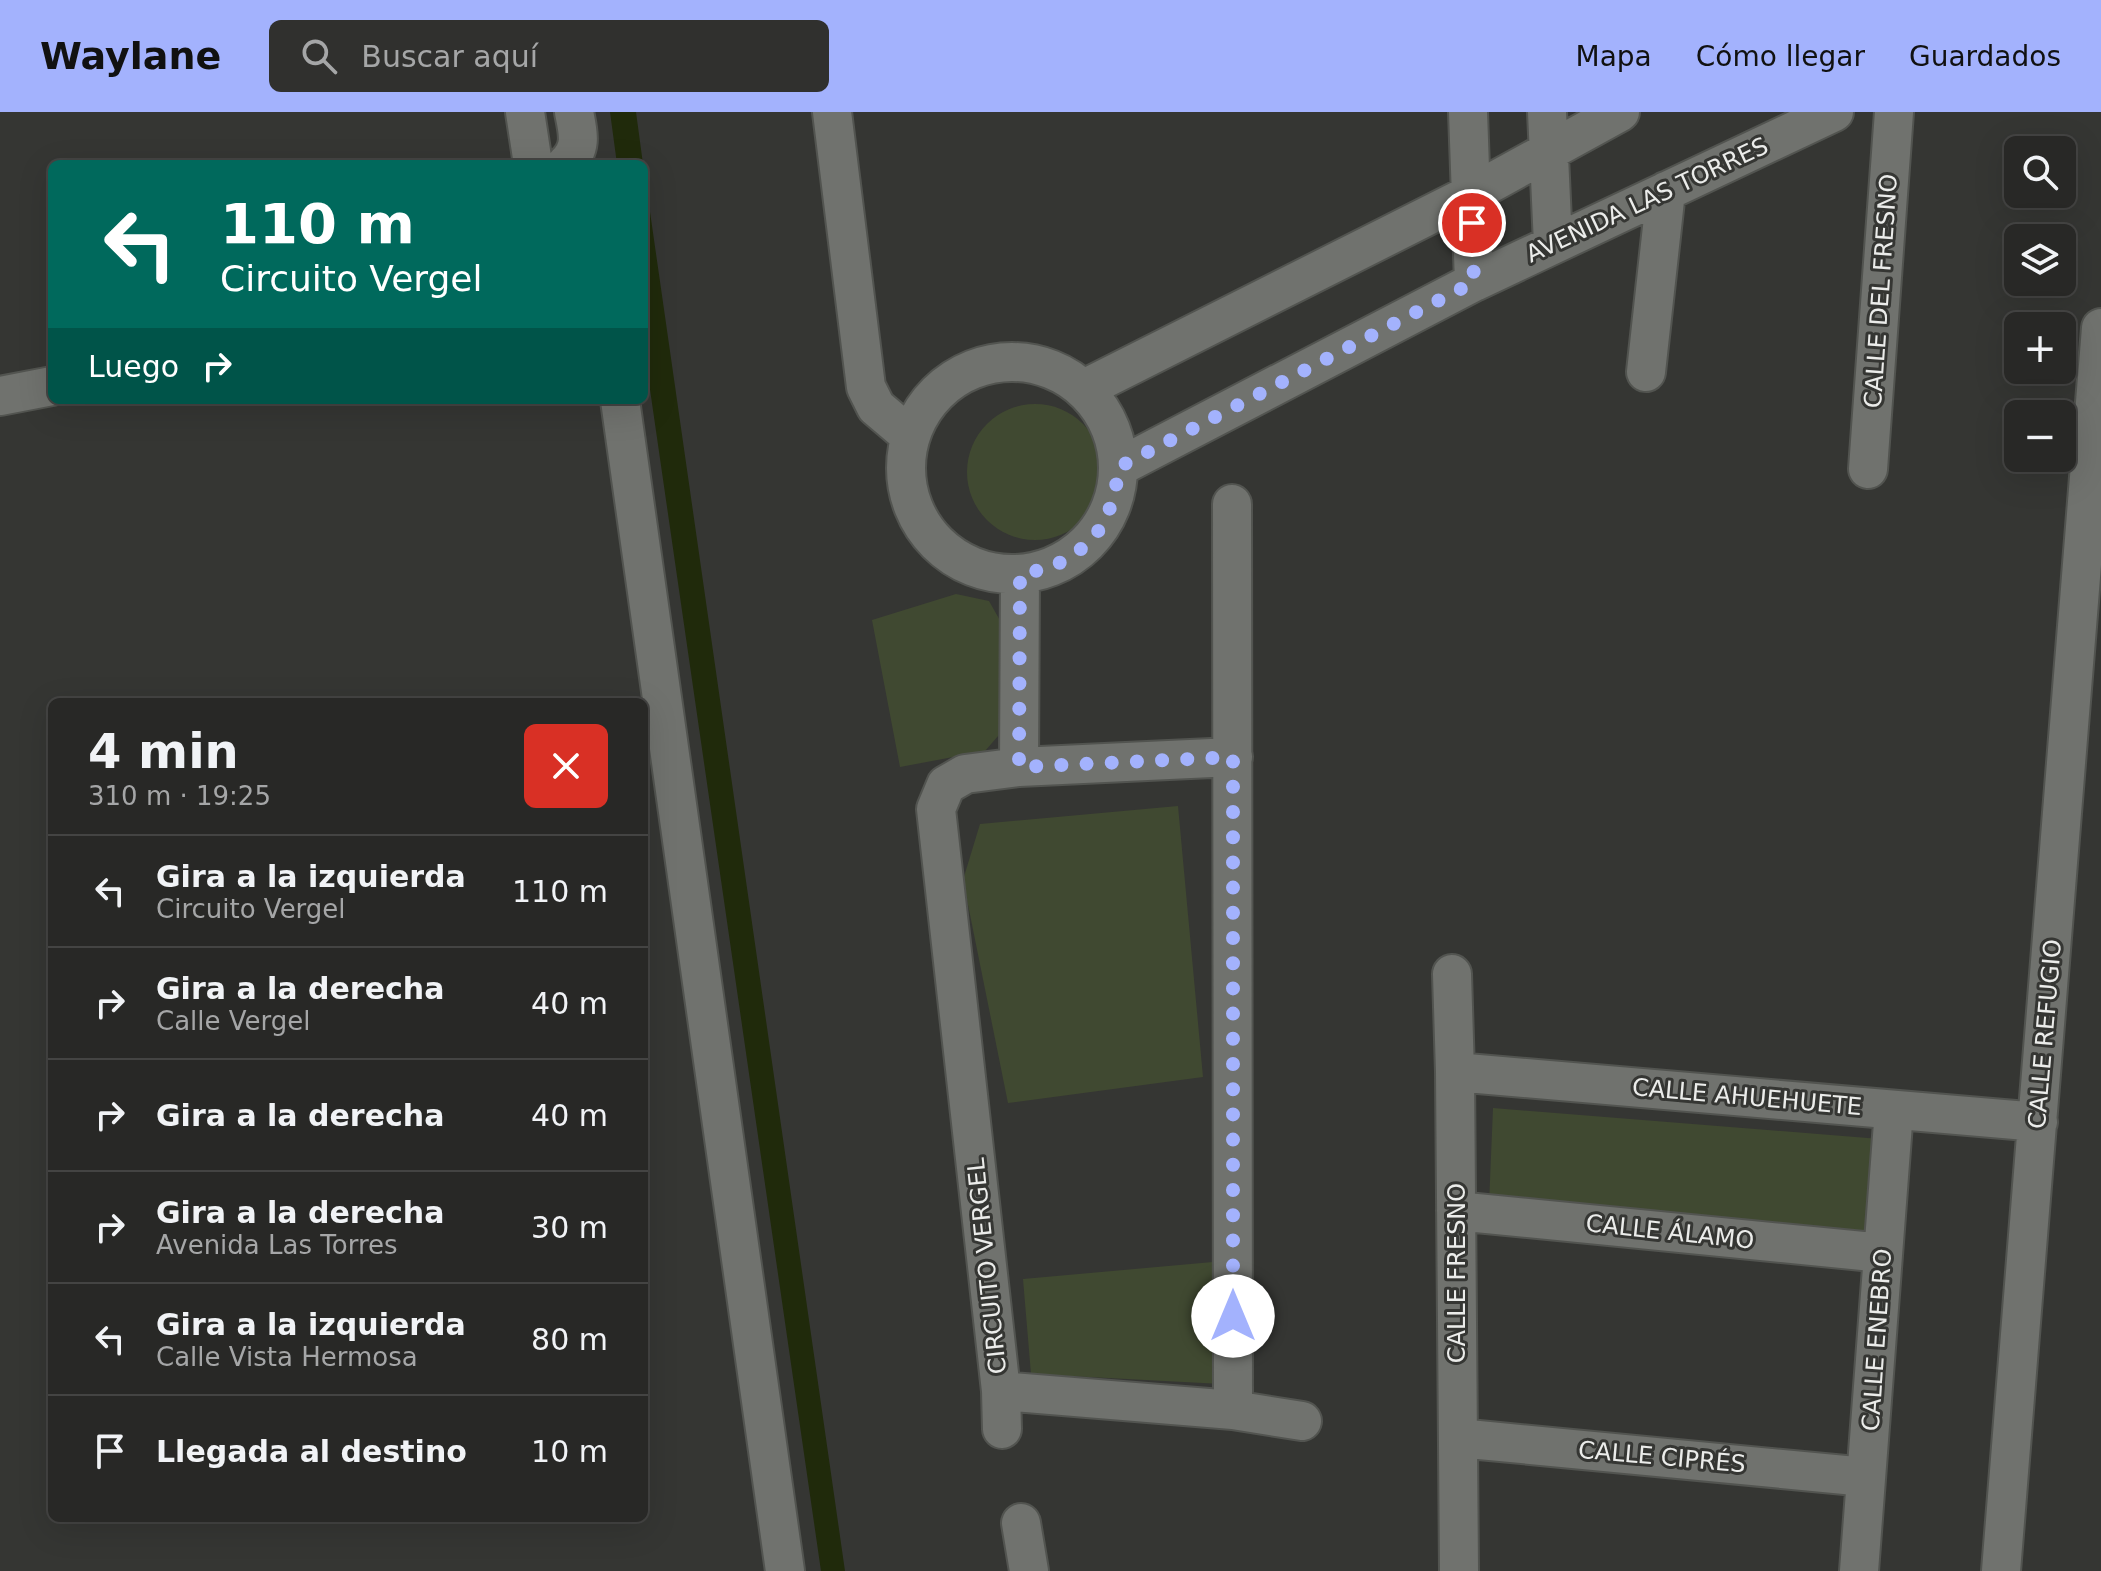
<!DOCTYPE html>
<html lang="es">
<meta charset="utf-8">
<style>
body{margin:0;font-family:"DejaVu Sans",sans-serif;background:#30302e;color:#f1f3f6;height:100vh;display:flex;flex-direction:column;font-size:30px;white-space:nowrap}
*{box-sizing:border-box;margin:0}
p{font-size:26px;color:#a5a6a7}
.icon{flex:none;width:44px;height:44px;fill:none;stroke:currentColor;stroke-width:2;stroke-linecap:round;stroke-linejoin:round}
.map{position:relative;flex:1;overflow:hidden}
.side{position:absolute;left:48px;top:586px;width:600px;height:824px;display:flex;flex-direction:column;background:#282826;border-radius:12px;box-shadow:0 8px 32px #0002,0 0 0 2px #444443}
.side>*{flex:none}
.top-card{position:absolute;left:48px;top:48px;width:600px;height:244px;border-radius:12px;box-shadow:0 8px 32px #0002,0 0 0 2px #444443;background:#00695c;color:#fff;overflow:hidden}
.fabs{position:absolute;left:2004px;top:24px;display:grid;gap:16px}
.fabs a{display:grid;place-items:center;width:72px;height:72px;border-radius:12px;background:#282826;box-shadow:0 8px 32px #0002,0 0 0 2px #444443;font-size:40px}
.pin{position:absolute;display:grid;place-items:center;width:68px;height:68px;color:#fff;margin:-34px;border:4px solid #fff;border-radius:50%;box-shadow:0 2px 8px #0007}
.me{position:absolute;width:88px;margin:-44px;rotate:0deg;stroke-linejoin:round;filter:drop-shadow(0 0 6px #0008)}
.turn{display:flex;align-items:center;gap:28px;height:168px;padding:0 40px;font-size:36px}
.turn .icon{width:104px;height:104px;stroke-width:2.5}
.turn b{display:block;font-size:56px;line-height:68px}
.then{display:flex;align-items:center;height:76px;padding:0 40px;background:#0003;gap:16px;font-size:30px}
.round{display:grid;place-items:center;flex:none;width:84px;height:84px;border-radius:12px;background:#30302e}
.summary{display:flex;align-items:center;justify-content:space-between;height:136px;padding:0 40px}
h1{font-size:48px;font-weight:800;line-height:60px}
ul{padding:0;list-style:none}
li{display:flex;align-items:center;gap:24px;height:112px;padding:0 40px;border-top:2px solid #444443}
li div{flex:1}
li b{display:block;font-size:30px}
li em{font-style:normal}
header{display:flex;align-items:center;gap:48px;box-sizing:border-box;height:112px;padding:0 40px;background:#a3b2fd;color:#111}
header strong{font-size:38px}
nav{display:flex;gap:44px;margin-inline-start:auto;font-size:28px}
.search{width:560px;height:72px;background:#30302e;display:flex;align-items:center;gap:20px;box-sizing:border-box;padding:0 28px;border-radius:12px;color:#a5a6a7;font-size:30px}
.map>svg:first-child{display:block}
.green{fill:#404931}
.water{fill:#202a0b}
.lines{fill:none;stroke-linecap:round;stroke-linejoin:round}
.minor-casing{stroke:#525450;stroke-width:42}
.minor{stroke:#70726e;stroke-width:38}
.route{stroke:#a3b2fd;stroke-width:14;stroke-dasharray:0 25.2}
.labels{text-anchor:middle;dominant-baseline:central;stroke-width:6;stroke-linejoin:round;paint-order:stroke}
.street-label{font-size:24px;fill:#ebecea;stroke:#353633}
</style>
<header>
<strong>Waylane</strong>
<div class="search"><svg class="icon" aria-label="search" viewBox="0 0 24 24"><circle cx="10" cy="10" r="6"/><path d="M15 15l6 6"/></svg>Buscar aquí</div>
<nav><a>Mapa</a><a>Cómo llegar</a><a>Guardados</a></nav>
</header>
<div class="map">
<svg width="2101" height="1459" viewBox="0 0 2101 1459">
<rect width="100%" height="100%" fill="#353633"/>
<path class="green" d="M967 360a68 68 0 1 1 136 0a68 68 0 1 1-136 0Z
M956,482L989,489L1002,512L1005,616L985,639L900,655L872,508Z
M1178,694L1203,965L1008,991L963,768L980,712Z
M1493,996L1880,1027L1871,1127L1489,1093Z
M1224,1149L1222,1272L1031,1262L1023,1167Z"/>
<path class="water" d="M610,0H636L643,52H617Z
M644,58L845,1459H821L644,236Z"/>
<g class="lines">
<g class="minor-casing">
<path id="minor" d="M525,0L533,52
M832,0L866,275L876,295L909,323
M1468,0L1474,170
M1547,0L1553,132
M566,52C583,36 578,20 574,0
M906 356a106 106 0 1 1 212 0a106 106 0 1 1-212 0Z
M1646,260L1666,79
M1084,277L1471,82L1620,0
M0,284L52,274
M620,288L785,1459
M1119,355L1474,170L1834,0
M1868,357L1894,0
M1232,392L1233,1298
M1019,655L1020,462
M1452,862L1455,960L1459,1459
M1455,960L2038,1010
M1456,1099L1883,1141
M1001,1279L1233,1298L1302,1309
M1002,1317L1001,1279L936,697L946,673L965,662L1019,655L1233,645
M1458,1326L1866,1365
M1021,1411L1029,1459
M1859,1459L1894,998
M2001,1459L2101,216"/>
</g>
<use href="#minor" class="minor"/>
</g>
<g class="lines">
<path class="route" d="M1233,1204V645L1019,655L1020,462L1051,456L1079,439L1101,416L1114,387L1119,355L1474,170L1472,111"/>
</g>
<g class="labels">
<g class="street-label">
<text transform="translate(1647 88) rotate(-25)">AVENIDA LAS TORRES</text>
<text transform="translate(1881 179) rotate(-86)">CALLE DEL FRESNO</text>
<text transform="translate(2045 922) rotate(-85)">CALLE REFUGIO</text>
<text transform="translate(1747 985) rotate(5)">CALLE AHUEHUETE</text>
<text transform="translate(1670 1120) rotate(6)">CALLE ÁLAMO</text>
<text transform="translate(987 1154) rotate(-96)">CIRCUITO VERGEL</text>
<text transform="translate(1457 1161) rotate(-90)">CALLE FRESNO</text>
<text transform="translate(1877 1228) rotate(-86)">CALLE ENEBRO</text>
<text transform="translate(1662 1345) rotate(5)">CALLE CIPRÉS</text>
</g>
</g>
</svg>
<div class="fabs">
<a><svg class="icon" aria-label="search" viewBox="0 0 24 24"><circle cx="10" cy="10" r="6"/><path d="M15 15l6 6"/></svg></a>
<a><svg class="icon" aria-label="layers" viewBox="0 0 24 24"><path d="M12 4l9 5-9 5-9-5zM3 14l9 5 9-5"/></svg></a>
<a>+</a>
<a>−</a>
</div>
<div class="pin" style="left:1472px;top:111px;background:#d93025"><svg class="icon" aria-label="arrive" viewBox="0 0 24 24"><path d="M6 21V4h12l-3 4 3 4H6"/></svg></div>
<svg class="me" style="left:1233px;top:1204px" viewBox="-20 -20 40 40"><circle r="19" fill="#fff"/><path d="M0-13L10 11 0 6-10 11z" fill="#a3b2fd"/></svg>
<div class="top-card">
<div class="turn"><svg class="icon" aria-label="left" viewBox="0 0 24 24"><path d="M17 20v-9H6M10 6l-5 5 5 5"/></svg><div><b>110 m</b>Circuito Vergel</div></div>
<div class="then">Luego<svg class="icon" aria-label="right" viewBox="0 0 24 24"><path d="M7 20v-9h11M14 6l5 5-5 5"/></svg></div>
</div>
<section class="side">
<div class="summary"><div><h1>4 min</h1><p>310 m · 19:25</p></div><a class="round" style="background:#d93025;color:#fff"><svg class="icon" aria-label="close" viewBox="0 0 24 24"><path d="M6 6l12 12M18 6L6 18"/></svg></a></div>
<ul>
<li><svg class="icon" aria-label="left" viewBox="0 0 24 24"><path d="M17 20v-9H6M10 6l-5 5 5 5"/></svg><div><b>Gira a la izquierda</b><p>Circuito Vergel</p></div><em>110 m</em></li>
<li><svg class="icon" aria-label="right" viewBox="0 0 24 24"><path d="M7 20v-9h11M14 6l5 5-5 5"/></svg><div><b>Gira a la derecha</b><p>Calle Vergel</p></div><em>40 m</em></li>
<li><svg class="icon" aria-label="right" viewBox="0 0 24 24"><path d="M7 20v-9h11M14 6l5 5-5 5"/></svg><div><b>Gira a la derecha</b></div><em>40 m</em></li>
<li><svg class="icon" aria-label="right" viewBox="0 0 24 24"><path d="M7 20v-9h11M14 6l5 5-5 5"/></svg><div><b>Gira a la derecha</b><p>Avenida Las Torres</p></div><em>30 m</em></li>
<li><svg class="icon" aria-label="left" viewBox="0 0 24 24"><path d="M17 20v-9H6M10 6l-5 5 5 5"/></svg><div><b>Gira a la izquierda</b><p>Calle Vista Hermosa</p></div><em>80 m</em></li>
<li><svg class="icon" aria-label="arrive" viewBox="0 0 24 24"><path d="M6 21V4h12l-3 4 3 4H6"/></svg><div><b>Llegada al destino</b></div><em>10 m</em></li>
</ul>
</section>
</div>
